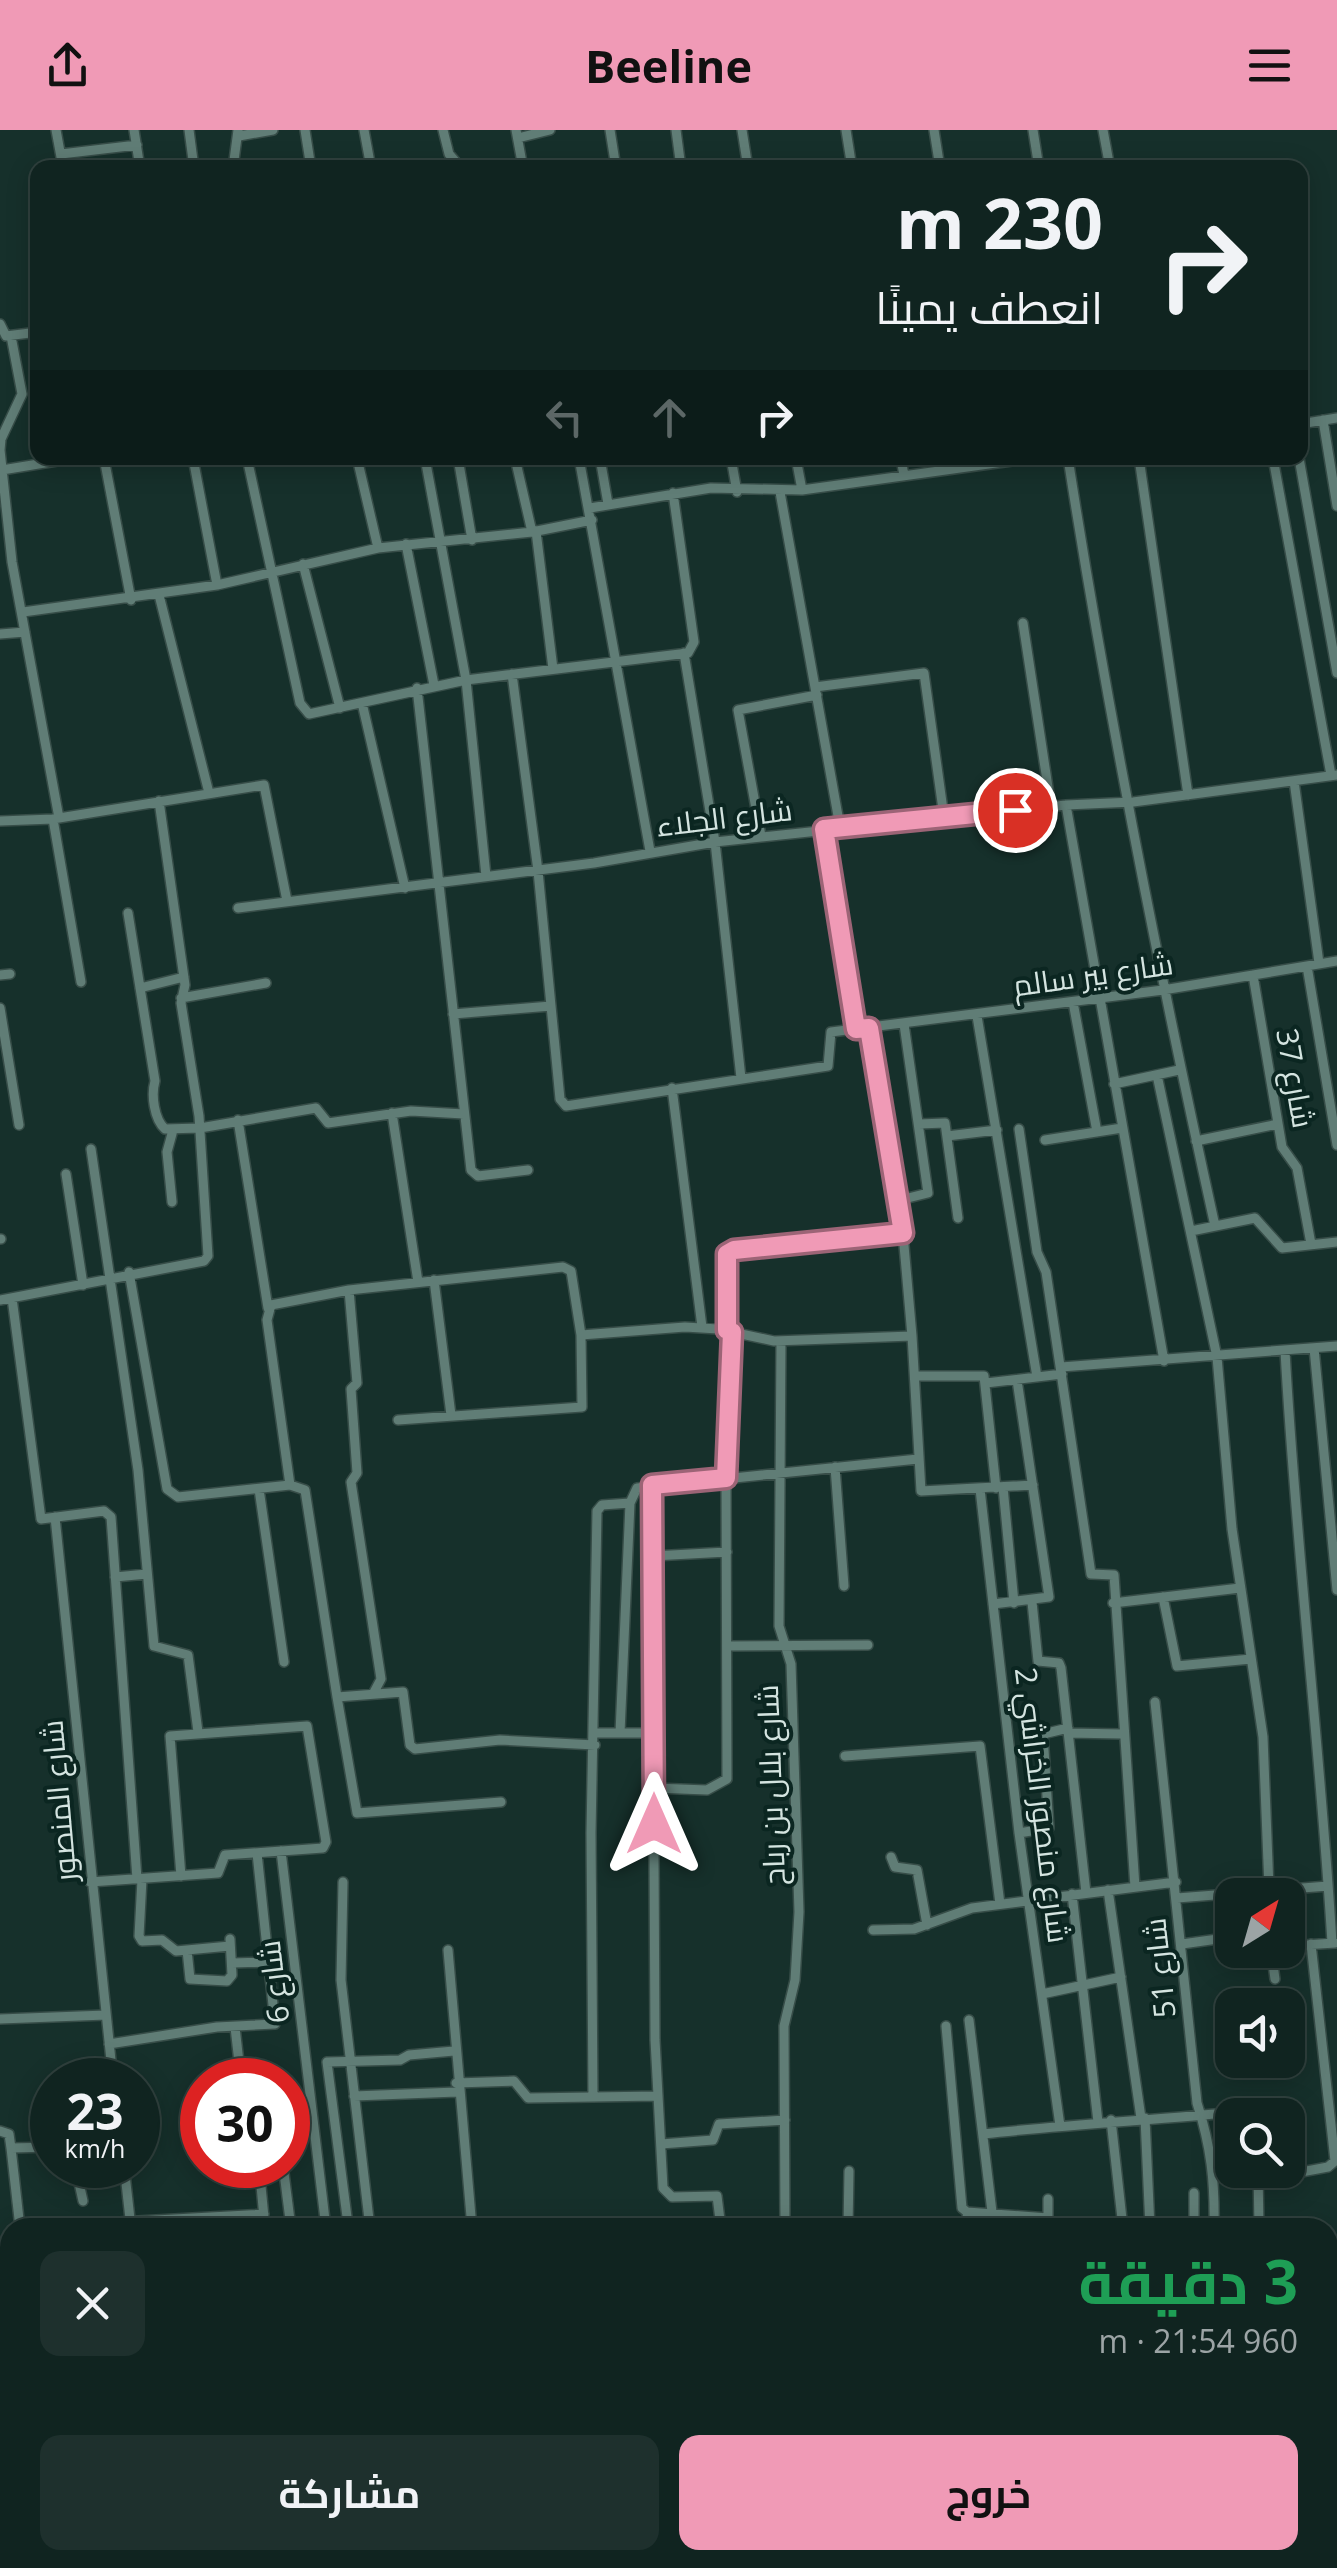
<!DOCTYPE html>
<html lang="ar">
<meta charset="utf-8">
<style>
body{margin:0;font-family:"Open Sans",Cairo,sans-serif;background:#1e302d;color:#f1f3f6;direction:rtl;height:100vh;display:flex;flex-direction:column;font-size:38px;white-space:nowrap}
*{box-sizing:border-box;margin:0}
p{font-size:32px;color:#9ca4a5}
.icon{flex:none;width:55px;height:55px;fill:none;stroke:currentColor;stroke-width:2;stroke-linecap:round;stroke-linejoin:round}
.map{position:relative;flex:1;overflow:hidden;direction:ltr}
.sheet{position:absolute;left:0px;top:2088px;width:1338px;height:352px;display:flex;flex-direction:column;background:#102420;border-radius:30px 30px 0 0;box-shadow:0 5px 25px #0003,0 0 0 2px #30413e;direction:rtl}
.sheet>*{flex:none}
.hud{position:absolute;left:30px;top:30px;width:1278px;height:305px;border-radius:20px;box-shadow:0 5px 25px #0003,0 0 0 2px #30413e;direction:rtl;background:#102420;color:#f1f3f6;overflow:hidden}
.needle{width:65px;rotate:37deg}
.tools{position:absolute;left:1215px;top:1748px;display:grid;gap:20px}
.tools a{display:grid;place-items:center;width:90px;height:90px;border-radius:20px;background:#102420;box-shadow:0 5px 25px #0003,0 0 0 2px #30413e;font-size:50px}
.speed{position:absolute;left:30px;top:1928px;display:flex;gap:20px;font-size:50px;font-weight:700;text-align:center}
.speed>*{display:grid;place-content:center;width:130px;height:130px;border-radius:50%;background:#102420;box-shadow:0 5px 25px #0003,0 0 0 2px #30413e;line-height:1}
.speed small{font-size:25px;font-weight:400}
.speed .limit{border:15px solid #d22;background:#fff;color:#111}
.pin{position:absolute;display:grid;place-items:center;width:85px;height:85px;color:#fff;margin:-42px;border:5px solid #fff;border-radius:50%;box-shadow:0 2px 10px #0007}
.me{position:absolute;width:110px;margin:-55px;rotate:0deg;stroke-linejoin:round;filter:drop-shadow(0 0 8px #0008)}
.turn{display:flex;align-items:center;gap:35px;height:210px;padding:0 40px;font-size:45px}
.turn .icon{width:130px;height:130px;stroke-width:2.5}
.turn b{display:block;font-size:70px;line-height:85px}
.lanes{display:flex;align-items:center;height:95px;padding:0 40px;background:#0003;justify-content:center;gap:50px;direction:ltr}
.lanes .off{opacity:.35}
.round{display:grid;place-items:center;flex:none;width:105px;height:105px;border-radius:20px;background:#1e302d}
.summary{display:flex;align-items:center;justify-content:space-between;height:170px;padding:0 40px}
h1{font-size:60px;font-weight:700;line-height:75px;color:#1e9e55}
.primary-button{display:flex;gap:20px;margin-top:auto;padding:20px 40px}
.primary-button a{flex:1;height:115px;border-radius:20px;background:#f09ab6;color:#111;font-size:40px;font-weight:700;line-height:115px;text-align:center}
.primary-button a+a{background:#1e302d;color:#f1f3f6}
header{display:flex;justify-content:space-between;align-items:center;height:130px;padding:0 40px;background:#f09ab6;color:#111;font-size:45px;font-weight:700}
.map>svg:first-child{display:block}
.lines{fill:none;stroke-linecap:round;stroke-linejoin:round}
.minor-casing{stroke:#374d48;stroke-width:12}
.minor{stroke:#607d76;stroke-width:9}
.route-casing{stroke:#9c6476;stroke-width:25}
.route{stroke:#f09ab6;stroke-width:18}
.labels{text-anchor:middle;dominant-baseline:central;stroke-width:8;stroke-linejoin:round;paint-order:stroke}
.street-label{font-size:30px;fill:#d4e4e0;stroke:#0b2621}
</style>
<header><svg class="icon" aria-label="menu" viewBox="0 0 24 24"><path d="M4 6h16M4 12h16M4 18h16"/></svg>Beeline<svg class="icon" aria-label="share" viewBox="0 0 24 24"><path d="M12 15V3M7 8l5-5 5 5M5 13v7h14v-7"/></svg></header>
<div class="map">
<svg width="1337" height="2438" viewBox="0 0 1337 2438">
<rect width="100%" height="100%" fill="#16302b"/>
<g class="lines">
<g class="minor-casing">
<path id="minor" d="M56,0L63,38
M134,0L140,38
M189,0L194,38
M305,0L311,38
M364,0L371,38
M443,0L449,24L461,38
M516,0L523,38
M610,0L616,38
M676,0L681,38
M742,0L748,38
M846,0L852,38
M934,0L940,38
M1033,0L1039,38
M1103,0L1110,38
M239,6L273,0
M518,8L550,0
M61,24L137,15
M233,38L238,0
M727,38L747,34
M0,194L6,206L38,202
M11,206L22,264L1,309L0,320L12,432L59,688L264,655L287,771
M1323,290L1337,376
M1300,294L1337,288
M104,328L131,470
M193,328L217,455
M247,328L300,573L309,584L466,550L688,523L694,512L673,363
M357,328L378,418
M425,328L466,550L486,746
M458,328L472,410
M515,328L532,402
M579,328L650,721
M600,328L608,374
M731,328L737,362
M796,328L802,360
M901,328L904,346
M1068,328C1108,585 1159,841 1215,1096
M1139,328L1188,665
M1273,328L1331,645
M1299,328L1337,543
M2,340L75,328
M780,362L840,697
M590,378L711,358L802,360L1033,328
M536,401L553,539
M406,414L434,555
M303,434L340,578
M159,465L209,663
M23,482L217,455L378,418L532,402L592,390
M1023,493L1051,677
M0,504L25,502
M684,523L715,712L741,948
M512,544L538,741L560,969L566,976L828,936L831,902L1163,860L1337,831
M815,557L924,543L944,687
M417,558L471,1040L478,1046L528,1040
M362,573L405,758
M1294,651L1319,833
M1066,675L1164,1231
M59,688L53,689L81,852
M0,691L53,689
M824,699L856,899
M761,706L738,580L817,565
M238,778L594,733L715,712L1066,675L1133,672L1337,645
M128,783L155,951C151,965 154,989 165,999L200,998L316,978L328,993L411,981L464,984
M1307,836L1337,1015
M0,845L10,844
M1253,845L1282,1017L1297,1038L1311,1114
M140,858L184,847
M181,868L266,853
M1073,872L1097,1002
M0,878L19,995
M453,884L551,876
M977,886L1037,1247
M869,898L900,1070L912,1206
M1157,945L1217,1227L1232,1399L1263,1607L1269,1758
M1114,954L1179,940
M672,958L702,1197
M392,983L418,1152
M238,990L268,1178
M919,994L945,993L958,1088
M1019,999L1037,1122L1046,1142L1091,1444L1114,1445L1135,1757
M947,1006L997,1000
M1045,1010L1122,998
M1196,1011L1278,994
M91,1019L138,1340L154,1516L188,1525L198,1602
M66,1044L83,1155
M900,1070L928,1063L904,894
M172,1072L167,1022L173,1000
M1191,1101L1255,1088L1282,1118L1337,1112
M0,1109H1
M129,1142L167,1359L178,1367L290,1355L267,1190L271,1175L349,1160L563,1137L571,1141L581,1205L582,1277L398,1290
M434,1150L451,1285
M349,1160L357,1253L351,1259L357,1343L351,1352L381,1549L373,1564
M12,1168L41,1389L104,1381L111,1387L137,1749
M0,1170L204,1131L208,1126L199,986L181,873L185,855L159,671
M727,1200L726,1133L730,1121L903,1103
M581,1205L685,1197L718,1199L774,1211L912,1206L921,1361L1033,1355
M781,1211L779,1496L791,1534L799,1782L795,1850L784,1896L785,2098
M1314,1218L1337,1460
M1285,1221C1296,1419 1320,1616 1332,1813
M1061,1237L1337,1216
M915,1246H984L996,1358
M986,1253L1062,1244
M835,1337L844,1456
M290,1355L305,1360L337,1567L403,1562L410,1615L415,1619L500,1610L595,1615
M652,1355L655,1910L663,2058L672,2067L717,2066L721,2098
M1003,1357L1014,1473
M259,1359L284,1532
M980,1359L1019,1703L1060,1996
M55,1387L113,1950
M653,1426L727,1422
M115,1447L147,1444
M1163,1467L1177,1536L1251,1529
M1032,1472L1038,1531L1059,1533L1061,1538L1086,1763
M1113,1473L1240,1458
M993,1474L1049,1467L1017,1250
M728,1516L868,1515
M337,1567L357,1683L501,1672
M1155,1572L1197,1973C1211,2016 1215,2052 1214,2098
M596,1603H653
M620,1603L630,1373L637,1358L918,1329
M1068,1603L1122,1604
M845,1626L980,1616L1000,1774
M654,1658L707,1660L727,1649L726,1348L731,1202
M1019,1703L1049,1698L1043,1604L1068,1598
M281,1721L326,2098
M891,1727L895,1737L917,1740L927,1795
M142,1749L139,1806L142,1811L162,1810L176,1821L230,1816
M90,1752L218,1743L225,1725L323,1718L326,1712L307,1596L170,1606L181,1746
M343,1752L341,1850L370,2098
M1108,1760L1141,1988
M1072,1764L1098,1992
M1177,1768L1328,1756
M873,1800L914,1799L972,1778L1176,1752
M1182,1814L1232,1807
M1288,1816L1335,1813
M187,1820L190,1849L227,1851L232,1845L230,1809
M448,1820L472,2098
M1271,1820L1275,1849
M232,1833L270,1832
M1042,1864L1121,1847
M0,1889L106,1885
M969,1890L992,2082
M946,1896L962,2078L967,2082L968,2098
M235,1897L241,1950
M109,1914L217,1897L275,1894L257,1723
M456,1953L514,1951L528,1968L658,1966
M354,1966L457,1962
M593,1967L591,1703L597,1381L602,1375L630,1373
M1145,1988L1150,2098
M1111,1990L1123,2098
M0,2001L9,2004L11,2018L52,2017
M983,2004C1072,1994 1159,1990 1247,1981L1254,1985
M661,2014L713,2010L719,1994L785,1990
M11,2018L20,2098
M75,2035L83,2071
M124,2035L131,2098
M259,2035L265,2098
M283,2035L291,2098
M1258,2040L1259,2098
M1259,2050L1328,2037L1335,2031L1311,1814
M1194,2063V2098
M1048,2069V2098
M967,2082L1048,2088
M347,2087L327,1932L400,1930L409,1925L454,1921
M83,2094L264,2084
M848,2098L849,2041
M1328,2124H1337
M1328,2186H1337
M1328,2258H1337
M0,2286L10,2285
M0,2397L5,2438
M76,2430L77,2438
M126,2430L127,2438
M173,2430L174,2438
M330,2430V2438
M453,2430V2438
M516,2430L517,2438
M793,2430V2438
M821,2430L822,2438
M898,2430L899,2438
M921,2430V2438
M1015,2430V2438
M969,2438V2430
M1131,2438V2430
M1165,2438V2430
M1276,2438V2430
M1328,2438L1329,2323L1337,2280"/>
</g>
<use href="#minor" class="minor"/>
</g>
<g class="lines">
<g class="route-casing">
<path id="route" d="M654,1694L652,1355L726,1348L732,1202L727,1200V1124L734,1120L903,1103L869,898L856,899L824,699L1015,680"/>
</g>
<use href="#route" class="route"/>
</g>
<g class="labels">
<g class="street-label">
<text transform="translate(724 687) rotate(-7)">شارع الجلاء</text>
<text transform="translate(1093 844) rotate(-8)">شارع بير سالم</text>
<text transform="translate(1296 948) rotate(80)">شارع 37</text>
<text transform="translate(770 1655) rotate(-92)">شارع بلال بن رباح</text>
<text transform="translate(58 1671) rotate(-95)">شارع المنصور</text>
<text transform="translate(1043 1675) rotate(83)">شارع منصور الخراشي 2</text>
<text transform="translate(1159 1838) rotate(-96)">شارع 51</text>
<text transform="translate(273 1852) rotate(-97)">شارع 6</text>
</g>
</g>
</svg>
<div class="tools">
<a><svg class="needle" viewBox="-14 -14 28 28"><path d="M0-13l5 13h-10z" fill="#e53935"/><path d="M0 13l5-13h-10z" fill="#9ca4a5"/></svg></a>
<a><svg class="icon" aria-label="sound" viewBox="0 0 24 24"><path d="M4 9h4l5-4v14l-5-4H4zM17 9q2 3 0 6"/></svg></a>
<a><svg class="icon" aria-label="search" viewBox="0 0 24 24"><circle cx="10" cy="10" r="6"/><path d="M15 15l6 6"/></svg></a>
</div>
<div class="speed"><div>23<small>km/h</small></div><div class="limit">30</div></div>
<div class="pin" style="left:1015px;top:680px;background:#d93025"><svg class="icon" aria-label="arrive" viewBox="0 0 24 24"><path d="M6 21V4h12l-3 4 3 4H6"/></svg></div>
<svg class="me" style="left:654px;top:1694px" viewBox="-20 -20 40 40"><path d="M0-17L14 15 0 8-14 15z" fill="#f09ab6" stroke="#fff" stroke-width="4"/></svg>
<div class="hud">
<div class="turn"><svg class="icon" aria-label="right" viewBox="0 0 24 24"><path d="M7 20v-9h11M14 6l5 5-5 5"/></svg><div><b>230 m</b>انعطف يمينًا</div></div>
<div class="lanes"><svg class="icon off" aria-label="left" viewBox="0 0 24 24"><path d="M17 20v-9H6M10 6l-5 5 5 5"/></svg><svg class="icon off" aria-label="ahead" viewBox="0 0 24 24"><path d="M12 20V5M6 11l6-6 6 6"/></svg><svg class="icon" aria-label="right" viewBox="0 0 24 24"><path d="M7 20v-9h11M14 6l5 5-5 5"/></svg></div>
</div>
<section class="sheet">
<div class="summary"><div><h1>3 دقيقة</h1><p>960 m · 21:54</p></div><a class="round"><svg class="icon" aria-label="close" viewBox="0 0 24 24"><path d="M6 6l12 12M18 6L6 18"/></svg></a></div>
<div class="primary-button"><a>خروج</a><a>مشاركة</a></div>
</section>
</div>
